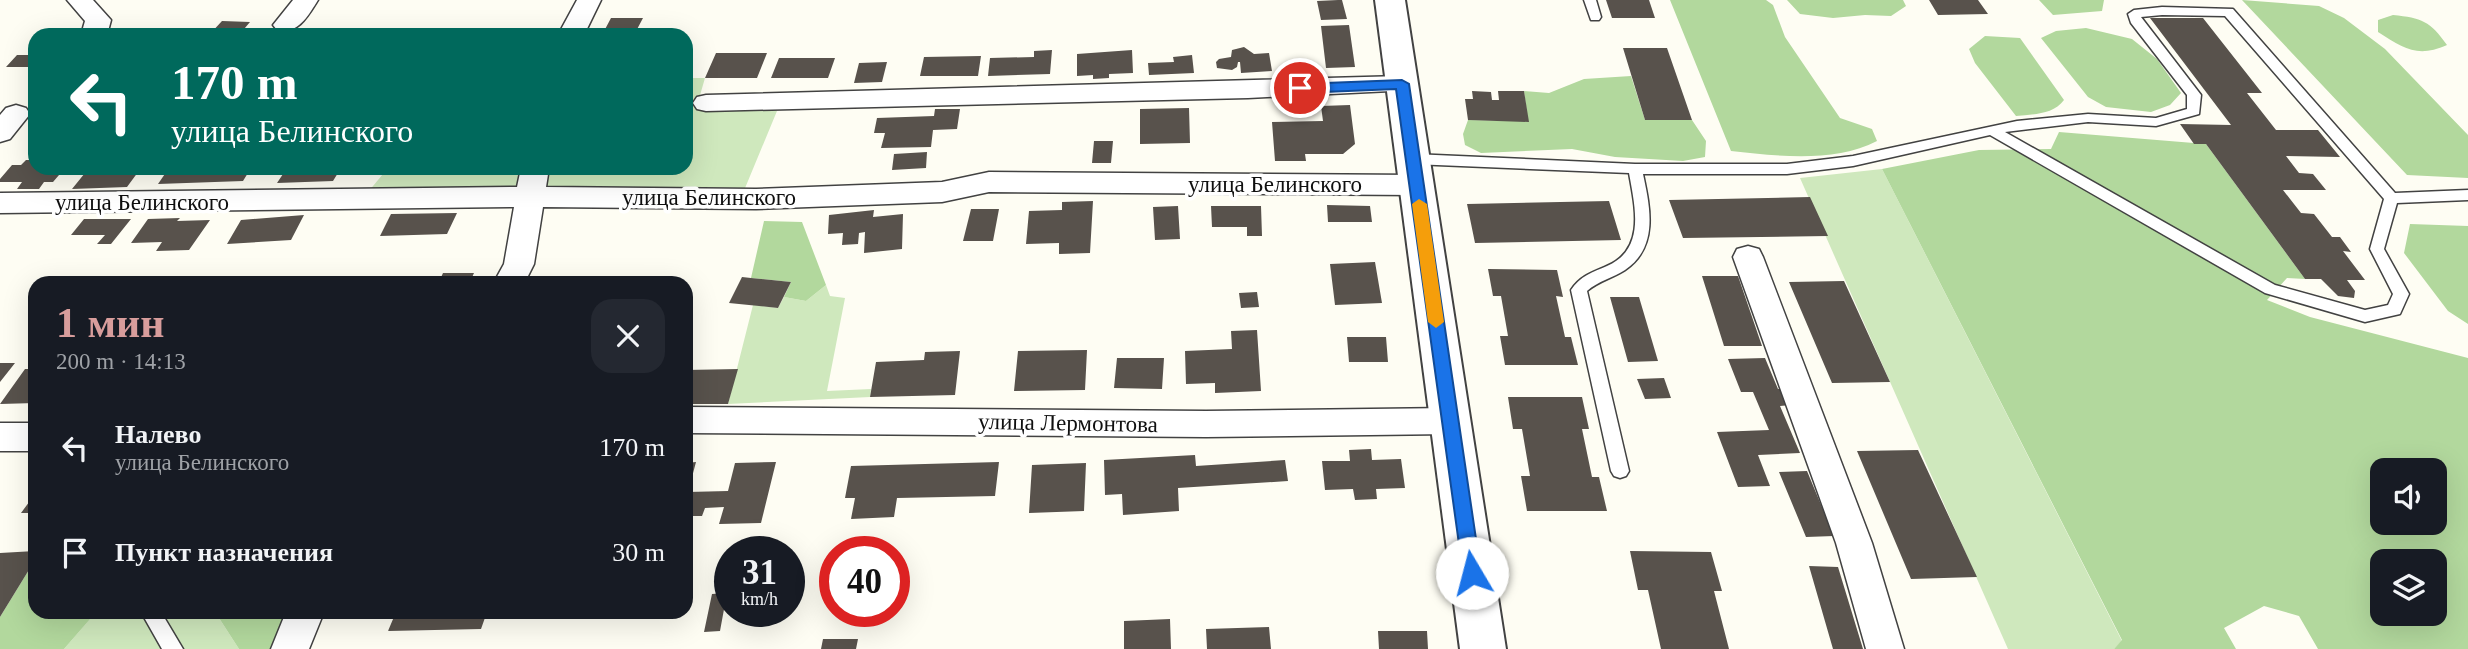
<!DOCTYPE html>
<html lang="ru">
<meta charset="utf-8">
<style>
body{margin:0;font-family:"Times New Roman",serif;background:#242831;color:#f1f3f6;height:100vh;display:flex;flex-direction:column;font-size:26px;white-space:nowrap}
*{box-sizing:border-box;margin:0}
p{font-size:23px;color:#9ea1a6}
.icon{flex:none;width:38px;height:38px;fill:none;stroke:currentColor;stroke-width:2;stroke-linecap:round;stroke-linejoin:round}
.map{position:relative;flex:1;overflow:hidden}
.drawer{position:absolute;left:28px;top:276px;width:665px;height:343px;display:flex;flex-direction:column;background:#171b24;border-radius:21px;box-shadow:0 7px 28px #0002}
.drawer>*{flex:none}
.top-card{position:absolute;left:28px;top:28px;width:665px;height:147px;border-radius:21px;box-shadow:0 7px 28px #0002;background:#00695c;color:#fff;overflow:hidden}
.tools{position:absolute;left:2370px;top:458px;display:grid;gap:14px}
.tools a{display:grid;place-items:center;width:77px;height:77px;border-radius:14px;background:#171b24;box-shadow:0 7px 28px #0002;font-size:35px}
.speed{position:absolute;left:714px;top:536px;display:flex;gap:14px;font-size:35px;font-weight:700;text-align:center}
.speed>*{display:grid;place-content:center;width:91px;height:91px;border-radius:50%;background:#171b24;box-shadow:0 7px 28px #0002;line-height:1}
.speed small{font-size:18px;font-weight:400}
.speed .limit{border:10px solid #d22;background:#fff;color:#111}
.pin{position:absolute;display:grid;place-items:center;width:60px;height:60px;color:#fff;margin:-30px;border:4px solid #fff;border-radius:50%;box-shadow:0 2px 7px #0007}
.me{position:absolute;width:77px;margin:-38px;rotate:352deg;stroke-linejoin:round;filter:drop-shadow(0 0 5px #0008)}
.turn{display:flex;align-items:center;gap:24px;height:147px;padding:0 28px;font-size:32px}
.turn .icon{width:91px;height:91px;stroke-width:2.5}
.turn b{display:block;font-size:49px;line-height:60px}
.round{display:grid;place-items:center;flex:none;width:74px;height:74px;border-radius:21px;background:#242831}
.headline{display:flex;align-items:center;justify-content:space-between;height:119px;padding:0 28px}
h1{font-size:42px;font-weight:700;line-height:52px;color:#d89d9c}
ul{padding:0;list-style:none}
li{display:flex;align-items:center;gap:21px;height:105px;padding:0 28px}
li div{flex:1}
li b{display:block;font-size:26px}
li em{font-style:normal}
.map>svg:first-child{display:block}
.green{fill:#cfe8bd}
.forest{fill:#b2d89d;fill-rule:evenodd}
.building{fill:#58524c}
.lines{fill:none;stroke-linecap:round;stroke-linejoin:round}
.service-casing{stroke:#424242;stroke-width:3}
.minor-casing{stroke:#424242;stroke-width:3}
.tertiary-casing{stroke:#424242;stroke-width:4}
.service{fill:#fff;fill-rule:evenodd}
.minor{fill:#fff;fill-rule:evenodd}
.tertiary{fill:#fff;fill-rule:evenodd}
.route{fill:#1a73e8;stroke:#114b97;stroke-width:2}
.slow{fill:#f59e0b}
.labels{text-anchor:middle;dominant-baseline:central;stroke-width:7;stroke-linejoin:round;paint-order:stroke}
.street-label{font-size:23px;fill:#0f0f0f;stroke:#fff}
</style>
<div class="map">
<svg width="2468" height="649" viewBox="0 0 2468 649">
<rect width="100%" height="100%" fill="#fefdf3"/>
<path class="green" d="M689,78H705L696,109L777,111L743,193L543,189L545,168H686V81Z
M388,168H520L516,189L368,192Z
M1882,169L2122,641L2114,649H2008L1800,178Z
M826,285L830,296L845,298L827,391L871,389L870,397L728,404L753,305L778,308L784,297L806,301Z
M86,612L221,613L219,618L239,649H64L90,619Z"/>
<path class="forest" d="M1670,0H1766L1773,5L1785,37L1840,118L1872,129L1877,141C1835,163 1777,156 1731,151Z
M1787,0H1903L1906,6L1891,16L1865,15L1833,18L1800,14Z
M2039,0H2104L2102,11L2053,15Z
M2242,0L2319,6L2344,18L2385,49L2468,135V178L2407,175Z
M2393,15C2422,18 2430,21 2447,45C2418,58 2404,49 2378,32V20Z
M2086,28L2132,39L2157,59L2181,93L2170,105L2151,112L2106,107L2088,97L2041,38L2056,31Z
M1985,36L2020,38L2064,100C2053,115 2033,114 2016,116L1975,63L1969,49Z
M1631,76L1645,120H1692L1706,141L1705,157L1683,161L1615,157L1572,149L1481,153L1465,145L1463,134L1468,120L1528,121L1524,91L1549,93L1584,79Z
M2059,132L2206,144L2305,279L2287,278L2267,300L2310,317L2468,358V649H2318L2299,616L2264,606L2224,628L2236,649H2114L2122,640L1882,169L1979,150L2051,149ZM2382,471H2434V523H2382ZM2382,562H2434V614H2382Z
M764,221L802,222L826,285L806,301L784,297L791,282L751,278Z
M2410,224L2468,226V324L2448,311L2404,253Z
M35,560V612L86,613L91,618L64,649H0V617Z
M221,613H297L279,649H239L219,618Z"/>
<path class="building" d="M1338,0H1342L1347,19L1321,20L1317,1Z
M1606,0H1649L1655,18H1612Z
M1929,0H1978L1988,14L1938,15Z
M611,18H643L634,35H602Z
M2150,18H2203L2262,93H2247L2276,130H2318L2340,157L2286,156L2299,173L2313,174L2326,190H2283L2301,213L2314,214L2332,237H2340L2351,252L2343,251L2365,280H2347L2355,291L2354,298L2338,296L2321,279H2305L2206,144H2194L2180,124L2231,125Z
M222,21L250,22L239,35H209Z
M1349,25L1355,67L1326,68L1321,26Z
M297,32H341L339,35H294Z
M1244,47L1254,54L1269,53L1272,71L1241,73L1240,62H1238L1237,67L1232,70L1217,68L1216,62L1219,59L1231,57L1232,50Z
M1623,48H1667L1692,120H1645Z
M1052,50L1050,74L988,76L990,58L1034,57V51Z
M1132,50L1133,73L1109,74V78L1093,79V75L1077,76V54Z
M716,53H767L757,78H705Z
M17,55H35V63L31,67H6Z
M1192,55L1194,73L1149,75L1148,63L1174,62L1173,57Z
M981,56L978,76H920L924,57Z
M779,58H835L828,78H771Z
M887,62L882,82L854,83L859,63Z
M1472,91L1491,92L1492,100H1499L1498,91H1524L1529,122L1468,120L1465,99H1473Z
M1350,105L1355,144L1343,154H1305L1306,161H1275L1272,122L1323,121L1321,106Z
M1189,108L1190,143L1140,144V109Z
M935,109H960L957,129L933,130L931,147L881,148L885,133H874L877,118L934,116Z
M1094,141H1113L1111,163H1092Z
M927,152L926,168L892,170L894,154Z
M26,160H35V168H65L53,182H44L39,189H17L22,182H0V179L12,165H21Z
M89,168H141L127,187L72,189Z
M169,168H251L243,181L158,184Z
M287,168H341L333,181L277,183Z
M1810,197L1828,236L1683,238L1669,200Z
M1093,201L1090,253L1059,254V243L1026,244L1029,211L1062,210V202Z
M1609,201L1621,240L1475,243L1467,204Z
M1327,205L1370,206L1372,222H1328Z
M1178,206L1180,239L1155,240L1153,207Z
M1211,206H1261L1262,236H1247V227H1212Z
M971,209H999L993,241H963Z
M874,210L873,217L903,214L902,249L864,253L865,232L859,233L858,244L842,245L843,233L828,234L829,215Z
M457,213L447,234L380,236L391,214Z
M304,215L291,240L227,244L241,220Z
M180,218L177,221L210,220L189,250L156,251L162,242L131,243L148,219Z
M84,219H131L111,244H97L105,235H71Z
M1375,262L1382,303L1335,305L1330,264Z
M1488,269L1557,270L1563,297L1556,296L1565,337H1571L1578,365H1505L1500,336H1508L1501,296H1493Z
M443,273H474L469,284H438Z
M1702,276H1738L1762,346H1724Z
M742,277L751,278L791,282L778,308L729,303Z
M1844,281L1890,382L1832,383L1789,282Z
M1257,292L1259,307L1241,308L1239,293Z
M1610,297H1639L1658,361L1628,362Z
M1257,330L1261,391L1215,393V383L1186,384L1185,351L1232,349L1231,331Z
M1347,337H1386L1388,362H1349Z
M1087,350L1085,390L1014,391L1018,351Z
M960,351L955,395L870,397L876,362L924,360L925,352Z
M1117,358H1164L1162,389L1114,388Z
M1765,358L1778,389H1784L1791,405L1780,406L1800,453L1758,455L1770,486L1738,487L1717,432L1769,430L1753,392H1741L1728,359Z
M0,363H15L0,382Z
M25,369H35V403L0,404Z
M738,369L728,404H686V370Z
M1664,378L1671,398L1645,399L1637,379Z
M1508,397H1582L1589,429H1582L1592,477H1599L1607,511H1527L1521,476H1530L1522,429H1513Z
M1371,449L1372,460L1401,459L1405,488L1376,489L1377,499L1355,500L1353,489L1325,490L1322,461H1350L1349,450Z
M1918,450L1977,577L1911,579L1857,451Z
M1195,455L1196,466L1285,460L1288,481L1178,488L1179,511L1123,515L1122,494L1105,495L1104,460Z
M696,462L688,492L728,491L735,463L776,462L761,523L719,524L724,507L705,508L702,516H686V463Z
M999,462L995,496L897,498L894,517L851,519L855,498H845L851,466Z
M1086,463L1084,511L1029,513L1032,465Z
M1807,471L1834,536L1806,537L1779,472Z
M35,494V513H21Z
M35,551V560L0,617V553Z
M1630,551L1711,552L1722,591H1714L1729,649H1661L1648,590H1638Z
M1809,566L1838,567L1863,649H1833Z
M727,593L720,631L704,632L712,594Z
M396,612H487L481,629L388,631Z
M1170,619L1171,649H1124V621Z
M1269,627L1271,649H1207L1206,629Z
M1378,631H1427L1428,649H1379Z
M823,639H858L856,649H821Z"/>
<g class="lines">
<g class="service-casing">
<path id="service" d="M1584,0H1596L1601,17L1599,20H1591Z
M2162,7L2233,9L2395,193L2468,190V200L2397,203L2384,249L2409,294L2400,314L2365,322L2265,293L1990,135L1853,166L1787,174H1643C1650,207 1659,247 1625,270C1613,278 1598,281 1587,291L1629,471L1626,476L1620,478L1614,476L1611,471L1571,290C1580,276 1593,272 1607,266C1646,249 1635,207 1629,173L1413,164L1406,159L1413,154L1635,164H1787L1853,156L2017,121L2088,114L2156,118L2187,109V95L2131,23L2128,14L2134,10ZM2162,15L2225,16L2384,199L2370,249L2393,294L2388,305L2365,310L2275,285L2005,132L2088,122L2156,126L2199,114L2201,95L2141,17Z
M141,612H161L183,649H162Z"/>
</g>
<g class="minor-casing">
<path id="minor" d="M67,0H93L111,20L107,35H81L85,21Z
M293,0H318C308,16 298,35 277,30L273,25Z
M577,0H601L584,35H558Z
M1402,76L1411,78L1415,84L1411,90L1248,98L706,111L697,109L693,103L697,97L706,95Z
M16,105L26,108L30,114L10,139L0,142V115L6,108Z
M521,168H549L546,187L756,189L942,182L989,172L1417,175L1427,178L1431,185L1427,192L1417,195L989,192L942,202L756,209L543,207L534,264L524,284H493L504,264L514,207L0,213V193L517,187Z
M1748,246L1759,249L1763,257L1872,543L1904,649H1866L1836,543L1733,257L1737,249Z
M686,407L1206,411L1450,408L1462,412L1467,421L1462,430L1450,434L1206,437L686,433Z
M0,423H35V451H0Z
M286,612H324L309,649H271Z"/>
</g>
<g class="tertiary-casing">
<path id="tertiary" d="M1375,0H1405L1506,649H1460Z"/>
</g>
<use href="#service" class="service"/>
<use href="#minor" class="minor"/>
<use href="#tertiary" class="tertiary"/>
</g>
<path class="route" d="M1402,80L1409,84L1481,573L1478,579L1472,581L1465,579L1463,573L1396,89L1300,93L1293,88L1300,84Z"/>
<path class="slow" d="M1419,199L1427,204L1444,322L1436,328L1428,322L1412,204Z"/>
<g class="labels">
<g class="street-label">
<text x="1275" y="184">улица Белинского</text>
<text x="709" y="197">улица Белинского</text>
<text x="142" y="202">улица Белинского</text>
<text transform="translate(1068 423) rotate(1)">улица Лермонтова</text>
</g>
</g>
</svg>
<div class="tools">
<a><svg class="icon" aria-label="sound" viewBox="0 0 24 24"><path d="M4 9h4l5-4v14l-5-4H4zM17 9q2 3 0 6"/></svg></a>
<a><svg class="icon" aria-label="layers" viewBox="0 0 24 24"><path d="M12 4l9 5-9 5-9-5zM3 14l9 5 9-5"/></svg></a>
</div>
<div class="speed"><div>31<small>km/h</small></div><div class="limit">40</div></div>
<div class="pin" style="left:1300px;top:88px;background:#d93025"><svg class="icon" aria-label="arrive" viewBox="0 0 24 24"><path d="M6 21V4h12l-3 4 3 4H6"/></svg></div>
<svg class="me" style="left:1472px;top:573px" viewBox="-20 -20 40 40"><circle r="19" fill="#fff"/><path d="M0-13L10 11 0 6-10 11z" fill="#1a73e8"/></svg>
<div class="top-card">
<div class="turn"><svg class="icon" aria-label="left" viewBox="0 0 24 24"><path d="M17 20v-9H6M10 6l-5 5 5 5"/></svg><div><b>170 m</b>улица Белинского</div></div>
</div>
<section class="drawer">
<div class="headline"><div><h1>1 мин</h1><p>200 m · 14:13</p></div><a class="round"><svg class="icon" aria-label="close" viewBox="0 0 24 24"><path d="M6 6l12 12M18 6L6 18"/></svg></a></div>
<ul>
<li><svg class="icon" aria-label="left" viewBox="0 0 24 24"><path d="M17 20v-9H6M10 6l-5 5 5 5"/></svg><div><b>Налево</b><p>улица Белинского</p></div><em>170 m</em></li>
<li><svg class="icon" aria-label="arrive" viewBox="0 0 24 24"><path d="M6 21V4h12l-3 4 3 4H6"/></svg><div><b>Пункт назначения</b></div><em>30 m</em></li>
</ul>
</section>
</div>
